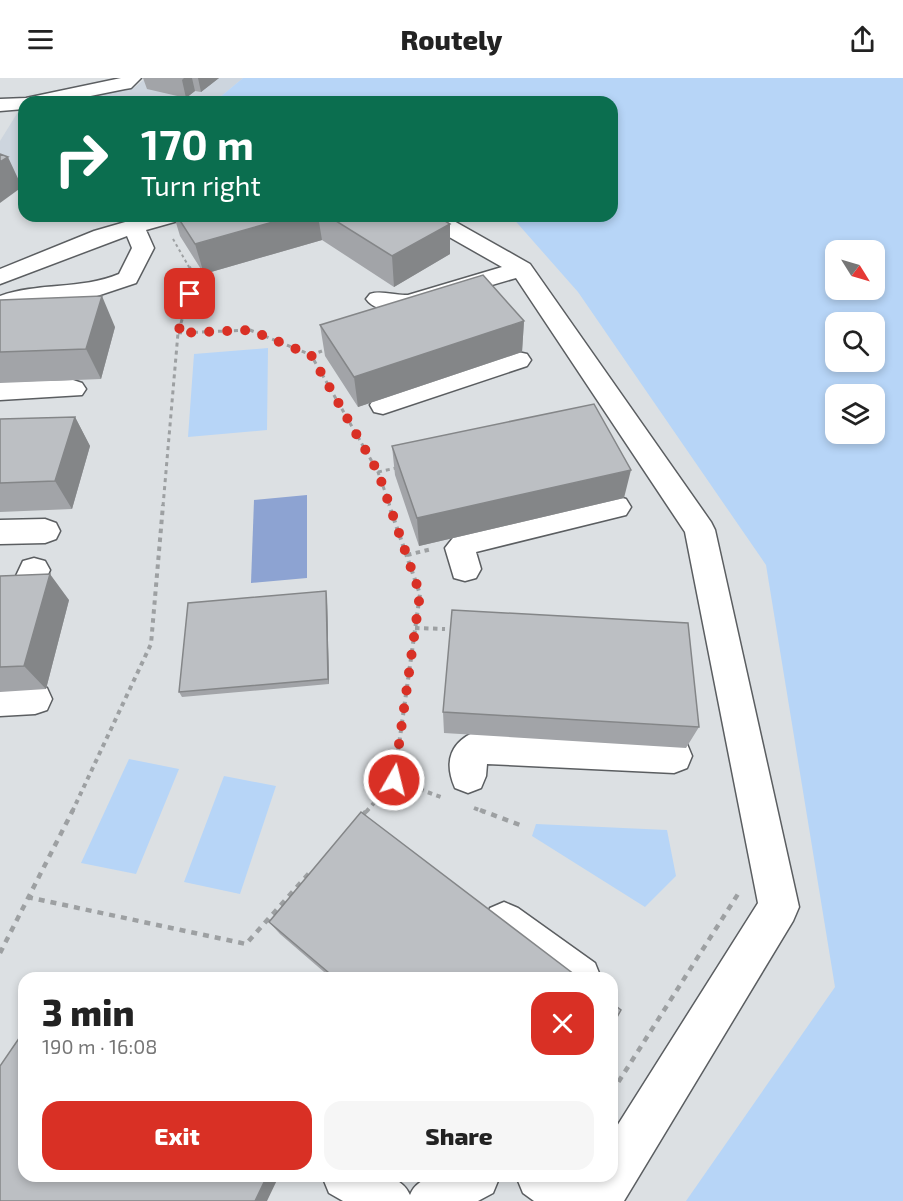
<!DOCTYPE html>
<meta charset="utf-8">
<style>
body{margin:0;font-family:"Exo 2",sans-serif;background:#f6f6f6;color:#222;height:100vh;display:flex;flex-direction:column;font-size:22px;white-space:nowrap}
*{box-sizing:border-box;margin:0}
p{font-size:20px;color:#767676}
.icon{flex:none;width:33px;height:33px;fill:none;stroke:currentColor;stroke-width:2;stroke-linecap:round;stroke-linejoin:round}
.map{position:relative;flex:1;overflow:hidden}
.details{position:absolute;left:18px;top:894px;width:600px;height:210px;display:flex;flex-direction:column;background:#fff;border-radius:18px;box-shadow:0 3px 9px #0003}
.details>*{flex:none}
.guide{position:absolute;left:18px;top:18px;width:600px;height:126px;border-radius:18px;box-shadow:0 3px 9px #0003;background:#0b6e4f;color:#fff;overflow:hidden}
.needle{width:39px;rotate:127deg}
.fabs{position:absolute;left:825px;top:162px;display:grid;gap:12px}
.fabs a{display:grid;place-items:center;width:60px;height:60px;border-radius:12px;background:#fff;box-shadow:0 3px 9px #0003;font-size:30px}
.pin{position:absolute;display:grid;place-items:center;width:51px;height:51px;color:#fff;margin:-26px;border-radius:12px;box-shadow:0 3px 9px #0006}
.me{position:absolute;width:66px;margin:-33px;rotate:8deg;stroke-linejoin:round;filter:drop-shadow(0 0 4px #0008)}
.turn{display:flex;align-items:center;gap:21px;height:126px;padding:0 24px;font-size:27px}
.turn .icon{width:78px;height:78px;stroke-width:2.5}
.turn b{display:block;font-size:42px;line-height:51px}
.round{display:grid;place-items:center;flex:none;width:63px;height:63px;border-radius:18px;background:#f6f6f6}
.head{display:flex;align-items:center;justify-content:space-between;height:102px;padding:0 24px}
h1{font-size:36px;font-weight:800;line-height:45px}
.button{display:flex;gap:12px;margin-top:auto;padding:12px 24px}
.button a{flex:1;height:69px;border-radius:18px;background:#d93025;color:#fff;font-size:24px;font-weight:800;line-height:69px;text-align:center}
.button a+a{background:#f6f6f6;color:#222}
header{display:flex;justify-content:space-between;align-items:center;height:78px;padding:0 24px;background:#fff;font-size:27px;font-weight:800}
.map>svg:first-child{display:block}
.built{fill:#cdd5de}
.green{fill:#b7d5f7;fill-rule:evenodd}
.water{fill:#8da3d2}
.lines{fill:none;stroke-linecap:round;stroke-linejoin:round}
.minor-casing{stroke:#5b5e61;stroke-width:3}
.path-far3{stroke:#9da0a2;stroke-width:2;stroke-dasharray:3 3;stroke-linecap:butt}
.path-far2{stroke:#9da0a2;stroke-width:3;stroke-dasharray:4 4;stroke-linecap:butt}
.path-far1{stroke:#9da0a2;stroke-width:4;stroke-dasharray:4.5 4.5;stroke-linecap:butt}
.path{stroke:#9da0a2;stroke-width:4.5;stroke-dasharray:6 6;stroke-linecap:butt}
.minor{fill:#fff;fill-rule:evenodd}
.wall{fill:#a2a4a8}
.shaded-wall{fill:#848688}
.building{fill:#bcbfc3;stroke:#848688;stroke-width:1.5}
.route{stroke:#d93025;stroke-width:10;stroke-dasharray:0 18}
</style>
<header><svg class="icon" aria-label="menu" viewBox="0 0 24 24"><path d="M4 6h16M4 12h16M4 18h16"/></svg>Routely<svg class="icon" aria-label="share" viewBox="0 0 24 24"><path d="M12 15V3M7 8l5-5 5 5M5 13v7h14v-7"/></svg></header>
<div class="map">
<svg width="903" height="1123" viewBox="0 0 903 1123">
<rect width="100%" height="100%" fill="#dce0e3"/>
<path class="built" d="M146,0H243L214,24H64L135,9Z
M24,32V104L0,95V63L18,34Z"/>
<path class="green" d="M243,0H903V1123H686L835,909L766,487L578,214L511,138H612V24H214ZM836,172H874V212H836ZM874,244V284H836V244ZM836,316H874V356H836Z
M268,270L267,352L188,359L194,276Z
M129,681L179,691L136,796L81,785Z
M224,698L276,708L240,816L184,804Z
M536,746L667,752L676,798L645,829L532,758Z"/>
<path class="water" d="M307,417V500L251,505L254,422Z"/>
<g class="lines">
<g class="minor-casing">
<path id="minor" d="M121,0H141L131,10L125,11L61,24H24V31L0,33V21L26,20Z
M146,138H181L178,143L146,152L154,170L136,205L97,218L32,224L0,233V218C39,204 81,212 119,196L132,170L127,158L0,206V191L94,153Z
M418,138H445L530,186L711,444L715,452L799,829L793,843L624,1123H534L523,1115L516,1098H578L583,1101L585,1098H612V1056L758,825L685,454L516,200L410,231C396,233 375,234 366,221L370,216C382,212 395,218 408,217L502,189L421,143Z
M518,274L527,276L531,282L527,288L383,336L374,334L370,327L374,320Z
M73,302L82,305L86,311L82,317L0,322V304Z
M616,418L626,421L631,429L626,437L476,474L481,491L476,500L465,503L454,500L445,470L456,456Z
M45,441L56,445L60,453L56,461L45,465L0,466V442Z
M34,480L45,483L50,492L38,518L15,526L0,527V501L15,500L23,483Z
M35,606L47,610L52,621L47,632L35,636L0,638V608Z
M479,652L674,661L687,666L692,678L687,690L674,695L487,686L486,698L481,710L468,715L455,710C443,682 451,663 479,652Z
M504,824L518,830L595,885L601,900H545L490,858L484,844L490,830Z
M322,1098C350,1098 397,1087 410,1117C422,1087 472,1098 500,1098L493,1115L478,1123H343L329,1115Z"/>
</g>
<path class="path-far3" d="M173,161L189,189"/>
<path class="path-far2" d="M178,255L250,252L311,277L378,394L390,428
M311,277L322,273
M378,394L396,390
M163,428L178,255L195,198L188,187"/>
<path class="path-far1" d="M407,477L432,471
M415,550L445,551
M394,702L441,719
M474,730L484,734
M72,734L151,566L163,427
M366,734L394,702L420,516L389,427"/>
<path class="path" d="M480,732L520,747
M362,738L367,732
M27,819L246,866L312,792
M0,875L73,732
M612,1014L738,816"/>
<use href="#minor" class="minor"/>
</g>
<path class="wall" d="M143,0H219L201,14L195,13L186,20L147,11Z
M174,138H437L450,146V176L394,209L322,162L204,196L180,158Z
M0,222L115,249L101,301L0,305Z
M524,243L522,274L358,329L325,278L320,247Z
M75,339L90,368L72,431L0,434V341Z
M392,368L624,420L419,468L395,397Z
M0,498L69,522L46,611L0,614Z
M327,518L329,606L182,619L179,614Z
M443,634L699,649L686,670L444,655Z
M269,844L579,900H331L280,856Z"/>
<path class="shaded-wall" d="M184,0H192L195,13L186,20L182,2Z
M198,0H219L201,14Z
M8,79L22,109L0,125V84Z
M294,138H318L322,162L204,196L195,166Z
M450,146V176L394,209L392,178Z
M102,218L115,249L101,301L86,271Z
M524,243L522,274L358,329L354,299Z
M75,339L90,368L72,431L55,403Z
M631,392L624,420L419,468L417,440Z
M50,496L69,522L46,611L24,588Z
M326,513L327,518L329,606L328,601Z
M267,1098H279L267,1123H255Z"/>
<path class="building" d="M0,76L8,79L0,84Z
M177,138H294L195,166Z
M328,138H437L450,146L392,178Z
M483,197L524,243L354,299L320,247Z
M102,218L86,271L0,274V222Z
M594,326L631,392L417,440L392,368Z
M75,339L55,403L0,405V341Z
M50,496L24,588L0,589V498Z
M326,513L328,601L179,614L188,525Z
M452,532L688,545L699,649L443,634Z
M361,734L579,900H335L269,844Z
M612,925L621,932L612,948Z
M24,953V1098H267L255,1123H0V988Z"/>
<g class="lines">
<path class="route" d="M190,216L178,255L250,252L311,277L378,394L420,516L394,702"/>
</g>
</svg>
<div class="fabs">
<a><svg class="needle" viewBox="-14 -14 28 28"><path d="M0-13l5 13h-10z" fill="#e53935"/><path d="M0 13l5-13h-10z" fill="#767676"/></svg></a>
<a><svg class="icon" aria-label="search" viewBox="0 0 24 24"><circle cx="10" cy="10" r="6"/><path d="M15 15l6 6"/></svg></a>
<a><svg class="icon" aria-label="layers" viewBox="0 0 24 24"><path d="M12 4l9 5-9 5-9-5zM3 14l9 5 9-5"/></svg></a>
</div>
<div class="pin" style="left:190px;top:216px;background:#d93025"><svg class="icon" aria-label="arrive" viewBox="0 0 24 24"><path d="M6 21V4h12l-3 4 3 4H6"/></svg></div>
<svg class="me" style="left:394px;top:702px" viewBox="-20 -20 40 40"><circle r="17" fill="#d93025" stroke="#fff" stroke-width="3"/><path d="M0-11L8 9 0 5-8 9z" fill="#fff"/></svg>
<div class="guide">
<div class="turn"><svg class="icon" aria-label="right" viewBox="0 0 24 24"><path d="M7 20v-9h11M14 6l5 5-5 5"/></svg><div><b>170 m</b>Turn right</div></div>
</div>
<section class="details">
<div class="head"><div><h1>3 min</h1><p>190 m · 16:08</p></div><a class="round" style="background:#d93025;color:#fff"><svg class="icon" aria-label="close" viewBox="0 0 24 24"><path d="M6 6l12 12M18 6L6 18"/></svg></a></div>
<div class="button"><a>Exit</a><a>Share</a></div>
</section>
</div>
